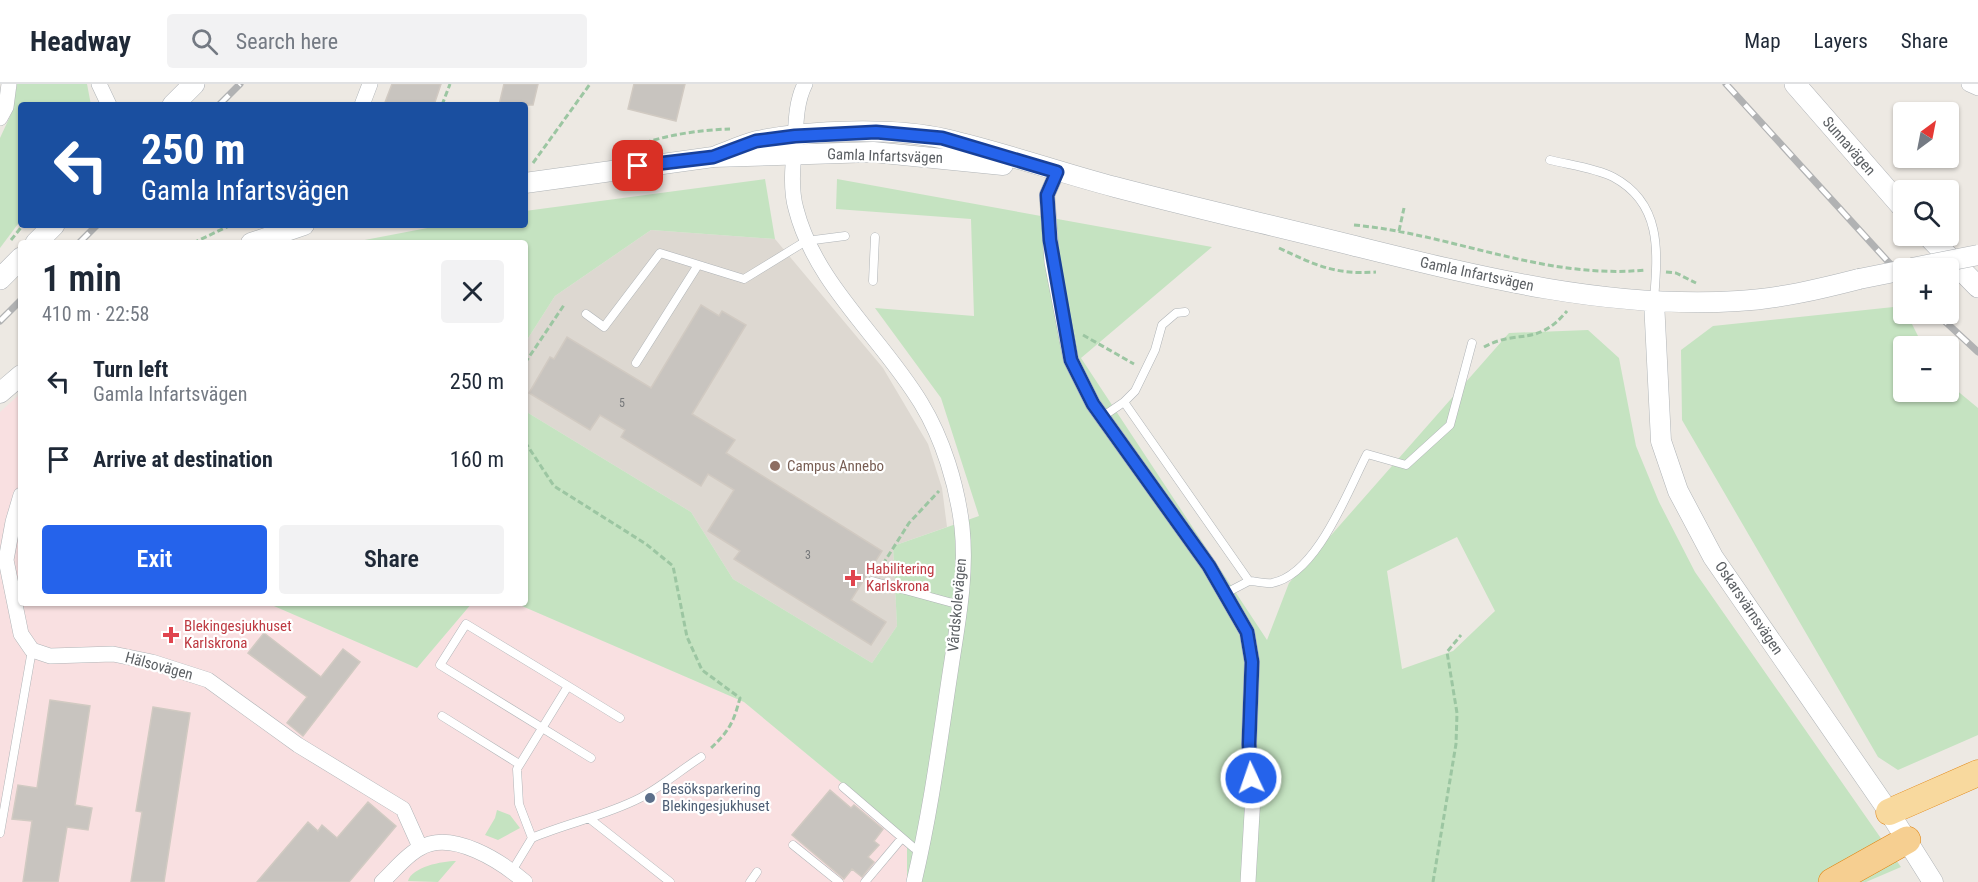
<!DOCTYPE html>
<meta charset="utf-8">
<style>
body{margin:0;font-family:"Roboto Condensed",sans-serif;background:#f2f2f3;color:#1f2937;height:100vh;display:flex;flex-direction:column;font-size:22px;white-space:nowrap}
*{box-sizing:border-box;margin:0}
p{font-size:20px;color:#747a83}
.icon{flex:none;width:33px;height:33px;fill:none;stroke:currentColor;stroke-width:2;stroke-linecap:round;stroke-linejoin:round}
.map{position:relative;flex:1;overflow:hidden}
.details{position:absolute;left:18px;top:156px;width:510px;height:366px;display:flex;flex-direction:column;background:#fff;border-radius:6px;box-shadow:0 2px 4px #0004}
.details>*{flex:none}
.banner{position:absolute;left:18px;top:18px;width:510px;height:126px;border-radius:6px;box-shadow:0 2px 4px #0004;background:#1a4fa0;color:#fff;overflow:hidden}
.needle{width:39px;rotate:32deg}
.buttons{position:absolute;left:1893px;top:18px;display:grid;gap:12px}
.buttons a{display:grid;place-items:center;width:66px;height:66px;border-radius:6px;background:#fff;box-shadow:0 2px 4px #0004;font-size:30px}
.pin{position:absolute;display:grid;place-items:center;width:51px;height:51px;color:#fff;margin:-26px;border-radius:12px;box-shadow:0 3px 9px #0006}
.me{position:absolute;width:66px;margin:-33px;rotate:357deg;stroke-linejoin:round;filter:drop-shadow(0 0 4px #0008)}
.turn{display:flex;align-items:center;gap:21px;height:126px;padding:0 24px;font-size:27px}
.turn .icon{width:78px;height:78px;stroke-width:2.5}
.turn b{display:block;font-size:42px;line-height:51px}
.round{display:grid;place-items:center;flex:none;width:63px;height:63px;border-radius:6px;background:#f2f2f3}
.head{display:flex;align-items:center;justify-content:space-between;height:102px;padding:0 24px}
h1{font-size:36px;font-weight:600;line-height:45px}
.cta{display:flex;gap:12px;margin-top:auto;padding:12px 24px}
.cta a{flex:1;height:69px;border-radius:6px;background:#2563eb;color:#fff;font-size:24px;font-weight:600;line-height:69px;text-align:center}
.cta a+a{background:#f2f2f3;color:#1f2937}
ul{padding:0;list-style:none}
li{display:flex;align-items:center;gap:18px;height:78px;padding:0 24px}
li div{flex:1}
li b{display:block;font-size:22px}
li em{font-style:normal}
header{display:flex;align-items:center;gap:36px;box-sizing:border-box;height:84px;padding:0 30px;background:#fff;border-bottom:2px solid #e0e1e3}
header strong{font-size:28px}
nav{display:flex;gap:33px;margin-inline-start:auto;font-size:21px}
.search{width:420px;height:54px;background:#f2f2f3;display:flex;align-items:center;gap:15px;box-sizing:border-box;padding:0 21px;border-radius:6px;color:#747a83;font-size:22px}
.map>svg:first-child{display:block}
.education{fill:#ddd8d1}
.medical{fill:#f9e0e1}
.green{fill:#c5e3c1;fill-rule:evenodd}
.building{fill:#c8c4bf;stroke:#d1cac2;stroke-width:1.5}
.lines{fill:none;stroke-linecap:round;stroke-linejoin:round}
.service-casing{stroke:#b0b4b7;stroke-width:9}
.minor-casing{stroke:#b0b4b7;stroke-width:16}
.tertiary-casing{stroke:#b0b4b7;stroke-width:21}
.secondary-casing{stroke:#b0b3b7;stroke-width:22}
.trunk-casing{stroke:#e1840f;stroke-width:27}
.motorway-casing{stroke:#e1840f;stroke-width:28}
.path{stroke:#9cc6a2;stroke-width:3;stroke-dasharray:6 3;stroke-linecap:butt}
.service{stroke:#fff;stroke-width:8}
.minor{stroke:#fff;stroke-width:15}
.tertiary{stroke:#fff;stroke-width:20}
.secondary{stroke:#fff;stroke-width:21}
.trunk{stroke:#f8d99e;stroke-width:26}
.motorway{stroke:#f6cf91;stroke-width:27}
.rail-casing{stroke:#b1b2b3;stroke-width:7}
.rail{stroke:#fff;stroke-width:4.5;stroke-dasharray:14;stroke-linecap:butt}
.tertiary-bridge-casing{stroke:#b0b4b7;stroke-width:21;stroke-linecap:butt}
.tertiary-bridge{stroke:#fff;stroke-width:20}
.route-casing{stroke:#184099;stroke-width:15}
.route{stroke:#2563eb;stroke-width:10}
.education-dot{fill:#8d6e63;stroke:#fff;stroke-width:2}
.health-dot{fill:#e0444e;stroke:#fff;stroke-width:2}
.service-dot{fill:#5c6f8a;stroke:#fff;stroke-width:2}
.labels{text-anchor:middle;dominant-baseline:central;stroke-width:4.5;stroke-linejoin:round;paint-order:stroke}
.number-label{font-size:12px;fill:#76787a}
.street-label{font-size:15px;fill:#5b5f63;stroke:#fff}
.education-label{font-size:15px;fill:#785e54;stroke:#fff;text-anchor:start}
.health-label{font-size:15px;fill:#be3a42;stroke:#fff;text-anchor:start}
.service-label{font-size:15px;fill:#4e5e75;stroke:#fff;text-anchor:start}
</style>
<header>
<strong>Headway</strong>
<div class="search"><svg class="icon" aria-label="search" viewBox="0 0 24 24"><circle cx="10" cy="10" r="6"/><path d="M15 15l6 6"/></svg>Search here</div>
<nav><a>Map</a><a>Layers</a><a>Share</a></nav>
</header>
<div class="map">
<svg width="1978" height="798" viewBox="0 0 1978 798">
<rect width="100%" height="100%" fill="#ede9e3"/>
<path class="education" d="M651,146L775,155L883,284L928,360L942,404L947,443L893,462L897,542L872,579L733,495L691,428L525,327V259L555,212Z"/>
<path class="medical" d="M21,309V519H267L417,584L472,519H515L744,618L907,753V798H0V328Z"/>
<path class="green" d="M17,0H87L91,21H21V136L0,164V54L12,28Z
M765,95L775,155L651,146L555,212L525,259V159H349L443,141H525V127Z
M837,95L1212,163L1081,274L1267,556L1289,499L1509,249L1588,246L1619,274L1636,362L1659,418L1695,488L1901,783L1866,798H907V753L744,618L515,519H525V327L691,428L733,495L872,579L897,542L893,462L979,432L941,314L875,224L974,232L971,135L836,125ZM1457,453L1495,527L1453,567L1402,585L1387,487Z
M1903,222L1904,230H1907L1923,262H1904V308H1948L1949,300L1978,324V651L1898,686L1878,673L1682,336L1681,266L1713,242Z
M267,519H472L417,584Z
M497,726L510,731L520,744L498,756L485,751L495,734Z
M456,777L438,798L408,797C412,783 442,777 456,777Z"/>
<path class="building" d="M392,0H441L434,21H384Z
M504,0H538L533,21H499Z
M634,0H685L676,37L628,25Z
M701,221L719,232L722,227L746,241L692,330L735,356L726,369L882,467L851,516L886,538L871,561L734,475L740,467L708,447L734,406L708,390L701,402L621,353L625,346L600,331L590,346L529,309L550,273L554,275L567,253L651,304Z
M264,549L321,593L343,565L360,578L303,652L287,639L307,613L248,569Z
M50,616L90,622L75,721L92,724L88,746L67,743L58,798H23L32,737L12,735L18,701L37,704Z
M153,623L190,629L164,798H131L142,728L136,727Z
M830,706L851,724L854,721L883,745L874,757L879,761L868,773L874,778L862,793L852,785L844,795L792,751Z
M368,718L396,742L349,798H257L308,738L318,747L322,741L337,754Z"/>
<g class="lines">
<g class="service-casing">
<path id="service" d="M1550,76C1570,81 1595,84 1613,93C1662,119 1658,167 1654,216
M873,197L875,153
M586,230L604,243L660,169L744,195L806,157L845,152
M636,279L698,181
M1124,318L1249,497C1256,497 1265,500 1272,499C1317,491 1348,406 1367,370L1406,381L1450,341L1472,259
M1102,333L1124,318L1135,307L1155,266L1162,241L1176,229L1185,228
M872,497L960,521
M1226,509L1249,497
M568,602L620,634
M442,632L519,680
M843,703L914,764L922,767
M590,735L670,798
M0,749L32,566
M532,754L519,720L517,685L568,602L466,540L440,581L591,674
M532,754C567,739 605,732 640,714C661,703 681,686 701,673
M793,761L839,798
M512,787L532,754
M750,798L757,788
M865,798L902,754"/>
</g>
<g class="minor-casing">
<path id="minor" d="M99,0L109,21
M805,0C796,18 796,38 795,58C793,79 790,104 796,125C815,200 882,254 921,319C943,355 957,401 962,443C967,490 958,537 951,583C940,655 931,727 914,798
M1969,0L1978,4
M362,21L370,0
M0,34L6,23L9,0
M1057,88L1047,111L1052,178L1071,276L1093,320L1209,482L1247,548L1252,578L1249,660L1253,712L1248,798
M21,411L13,438L6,476L21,550L32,566L50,572L113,570L152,578L208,596L298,661L403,725L420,763
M382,798C394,787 406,771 420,764C452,745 502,778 525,798"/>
</g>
<g class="tertiary-casing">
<path id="tertiary" d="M713,73C727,68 742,61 757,57C809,46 893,43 945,55C1002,68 1058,88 1115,103C1195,124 1275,142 1355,162C1480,193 1607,225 1738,217C1778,215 1820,205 1859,195
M525,99L713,73L873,68L1003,81
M251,159L304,141
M1654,217L1661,357L1678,407L1713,473L1889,728L1933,798
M0,309L21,291"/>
</g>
<g class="secondary-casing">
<path id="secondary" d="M1795,0L1904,125
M173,21L194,0
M1928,152L1978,203
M36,159L54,141
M0,195L21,174"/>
</g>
<g class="trunk-casing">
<path id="trunk" d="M1889,728L1978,689"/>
</g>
<g class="motorway-casing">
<path id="motorway" d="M1832,798L1907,756"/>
</g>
<path class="path" d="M442,21L450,0
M628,65C659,52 696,46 730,45
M533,79L590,0
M1354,141C1452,150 1545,196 1645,186
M1399,147L1404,124
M11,156L23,141
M193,159L231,141
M1279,164C1315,181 1335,191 1376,188
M1666,188L1676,189L1696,199
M1083,251L1134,280
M1484,263C1519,244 1536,264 1567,227
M525,279L564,221
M525,358L554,402L646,460L673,482L687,553L702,586L740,614C733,640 729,647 709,666
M878,488L909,439L939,407
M1433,798L1456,660L1457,629L1447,568L1461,551"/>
<use href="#service" class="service"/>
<use href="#minor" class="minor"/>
<use href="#tertiary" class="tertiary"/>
<use href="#secondary" class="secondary"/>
<use href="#trunk" class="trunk"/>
<use href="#motorway" class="motorway"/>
<g class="rail-casing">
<path id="rail" d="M1726,0L1904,195
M219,21L240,0
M79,159L97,141
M1937,230L1978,268
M0,237L21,216"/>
</g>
<use href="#rail" class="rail"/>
<g class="tertiary-bridge-casing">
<path id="tertiary-bridge" d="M1912,184L1978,171
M1859,195L1904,186"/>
</g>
<use href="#tertiary-bridge" class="tertiary-bridge"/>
</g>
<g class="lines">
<g class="route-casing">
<path id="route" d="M638,82L713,73L756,57L795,52L876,48L942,54L1057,88L1047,111L1050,156L1071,276L1093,320L1209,482L1247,548L1252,578L1249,660L1251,694"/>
</g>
<use href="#route" class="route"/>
</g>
<circle class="education-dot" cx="775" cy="382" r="6"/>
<g class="health-dot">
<path d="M850 485h6v6h6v6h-6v6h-6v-6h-6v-6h6z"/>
<path d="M168 542h6v6h6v6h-6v6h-6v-6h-6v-6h6z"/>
</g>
<circle class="service-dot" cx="650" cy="714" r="6"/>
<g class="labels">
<g class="number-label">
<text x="622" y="319">5</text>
<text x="808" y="471">3</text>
</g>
<g class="street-label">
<text transform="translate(1849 62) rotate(49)">Sunnavägen</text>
<text transform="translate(885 72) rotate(2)">Gamla Infartsvägen</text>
<text transform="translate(1477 190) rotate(12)">Gamla Infartsvägen</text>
<text transform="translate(957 521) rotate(-85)">Vårdskolevägen</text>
<text transform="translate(1749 524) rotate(56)">Oskarsvärnsvägen</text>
<text transform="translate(159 582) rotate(15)">Hälsovägen</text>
</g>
<g class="education-label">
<text x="787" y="382">Campus Annebo</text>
</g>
<g class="health-label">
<text x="866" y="485">Habilitering<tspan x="866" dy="17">Karlskrona</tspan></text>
<text x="184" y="542">Blekingesjukhuset<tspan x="184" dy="17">Karlskrona</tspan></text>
</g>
<g class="service-label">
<text x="662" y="705">Besöksparkering<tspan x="662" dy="17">Blekingesjukhuset</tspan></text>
</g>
</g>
</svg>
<div class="buttons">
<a><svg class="needle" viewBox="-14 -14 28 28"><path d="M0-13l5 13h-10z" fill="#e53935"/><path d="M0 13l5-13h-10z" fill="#747a83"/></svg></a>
<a><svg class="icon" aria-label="search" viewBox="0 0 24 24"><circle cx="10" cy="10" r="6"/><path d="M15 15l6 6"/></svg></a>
<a>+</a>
<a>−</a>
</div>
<div class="pin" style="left:638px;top:82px;background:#d93025"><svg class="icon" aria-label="arrive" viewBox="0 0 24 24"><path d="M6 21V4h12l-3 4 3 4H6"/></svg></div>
<svg class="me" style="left:1251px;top:694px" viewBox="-20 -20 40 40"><circle r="17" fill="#2563eb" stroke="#fff" stroke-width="3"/><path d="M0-11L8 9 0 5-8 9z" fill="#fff"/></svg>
<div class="banner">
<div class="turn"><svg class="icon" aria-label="left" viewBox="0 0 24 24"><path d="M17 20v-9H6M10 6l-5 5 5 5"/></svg><div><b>250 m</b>Gamla Infartsvägen</div></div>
</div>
<section class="details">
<div class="head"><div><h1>1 min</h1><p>410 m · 22:58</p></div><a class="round"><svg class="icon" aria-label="close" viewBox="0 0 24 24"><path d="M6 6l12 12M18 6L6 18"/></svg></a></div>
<ul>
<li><svg class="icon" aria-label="left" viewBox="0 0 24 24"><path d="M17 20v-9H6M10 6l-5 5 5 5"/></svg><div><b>Turn left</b><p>Gamla Infartsvägen</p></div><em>250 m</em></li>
<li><svg class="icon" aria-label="arrive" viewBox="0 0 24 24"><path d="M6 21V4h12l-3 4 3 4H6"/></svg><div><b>Arrive at destination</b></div><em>160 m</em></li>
</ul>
<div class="cta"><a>Exit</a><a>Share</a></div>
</section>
</div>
